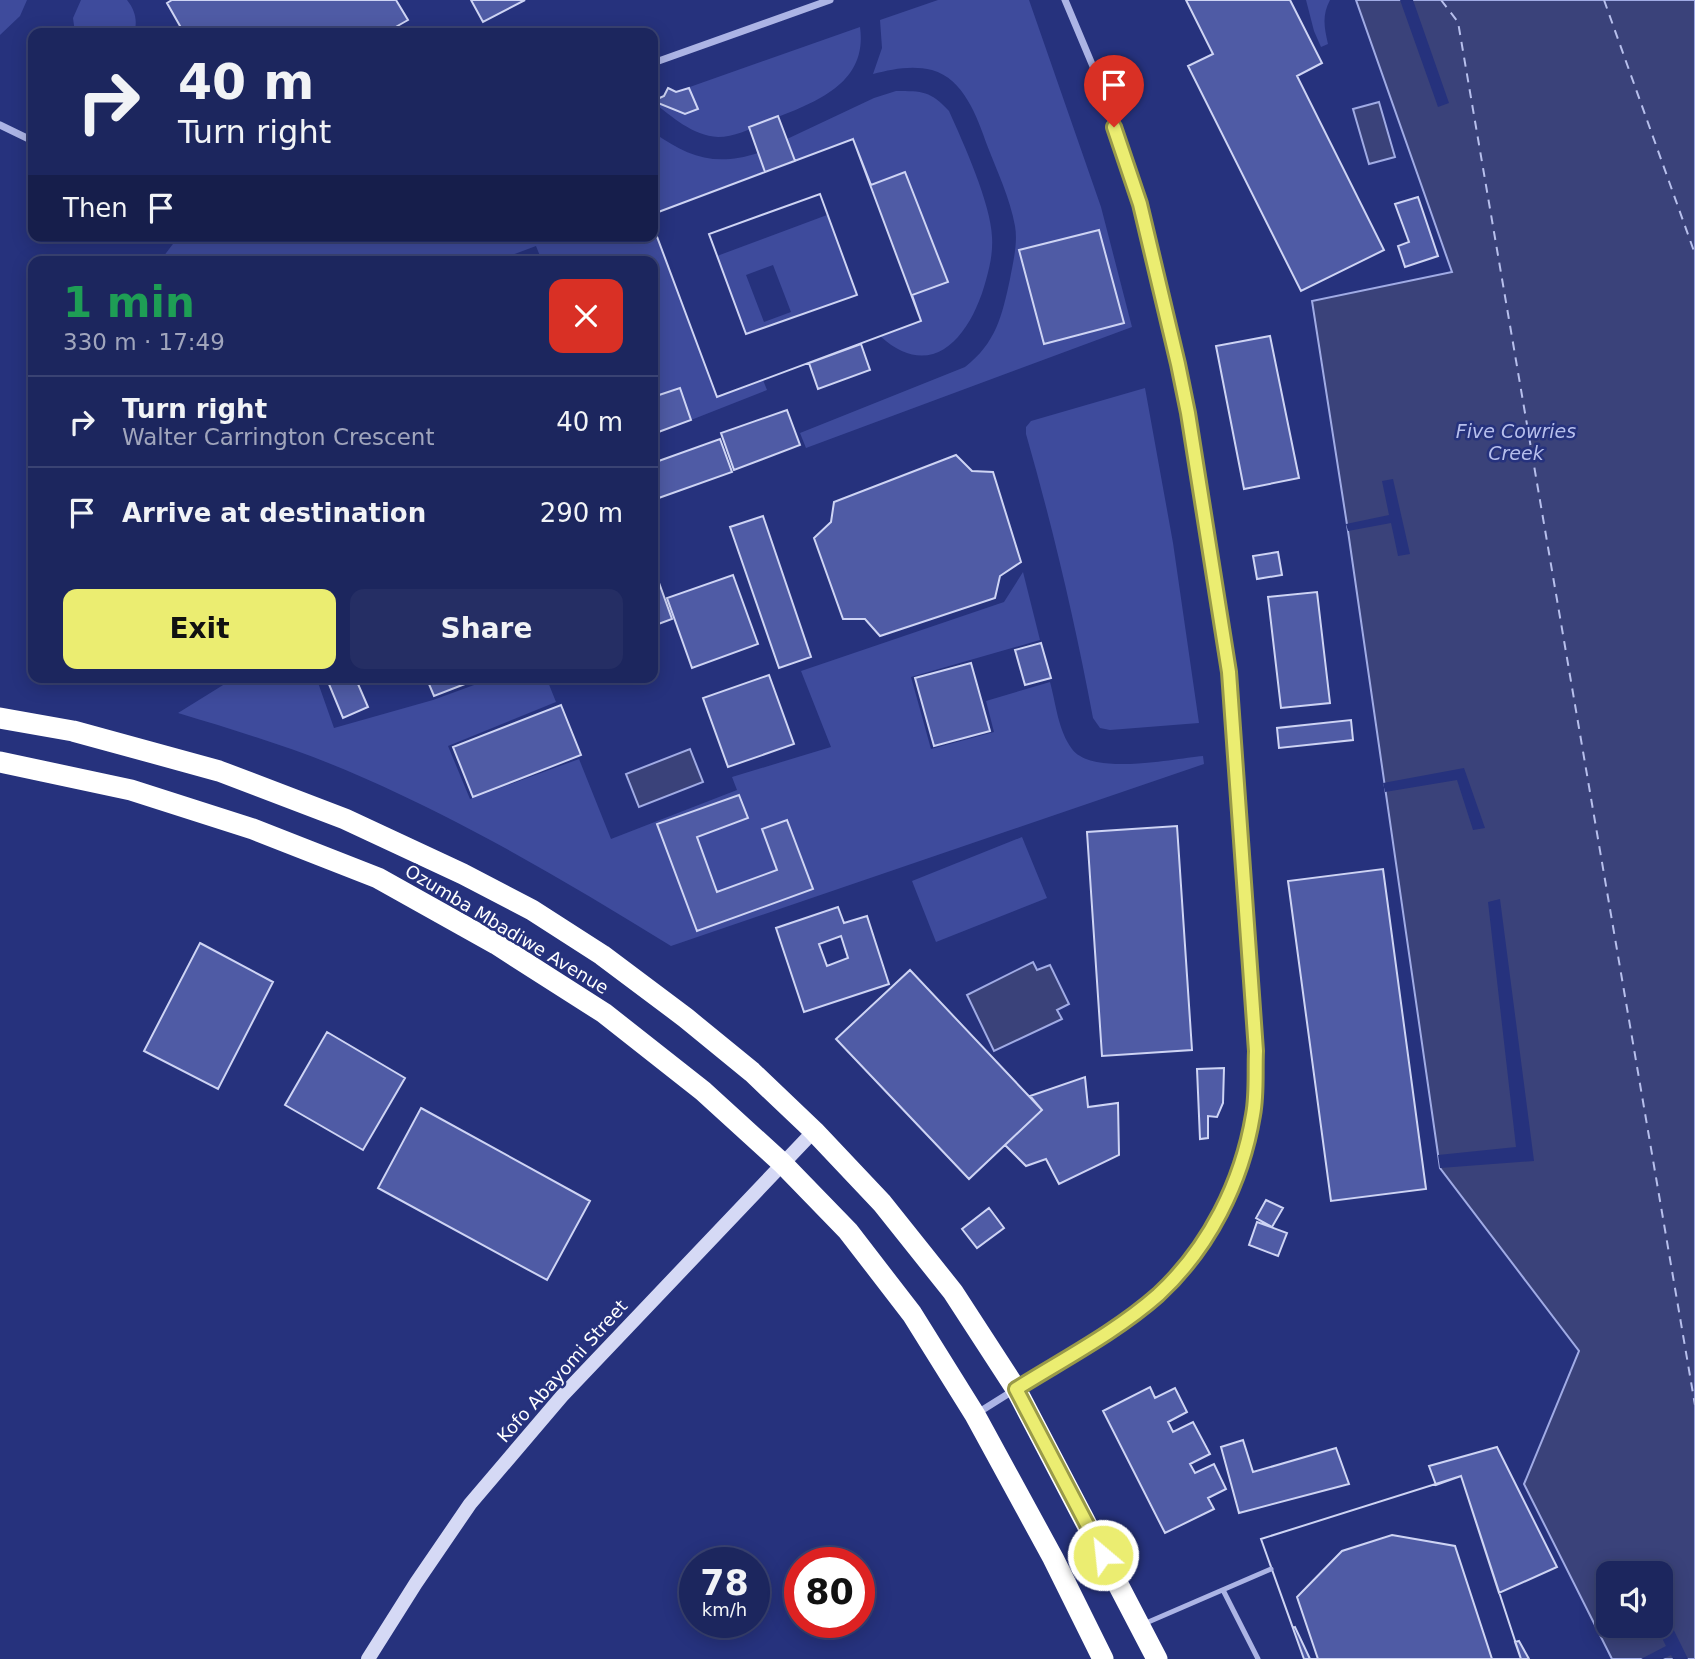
<!DOCTYPE html>
<meta charset="utf-8">
<style>
body{margin:0;font-family:"DejaVu Sans",sans-serif;background:#252e64;color:#f1f3f6;height:100vh;display:flex;flex-direction:column;font-size:26px;white-space:nowrap}
*{box-sizing:border-box;margin:0}
p{font-size:23px;color:#a0a5bc}
.icon{flex:none;width:38px;height:38px;fill:none;stroke:currentColor;stroke-width:2;stroke-linecap:round;stroke-linejoin:round}
.map{position:relative;flex:1;overflow:hidden}
.sheet{position:absolute;left:28px;top:256px;width:630px;height:427px;display:flex;flex-direction:column;background:#1c265e;border-radius:14px;box-shadow:0 4px 18px #0003,0 0 0 2px #3a4373}
.sheet>*{flex:none}
.banner{position:absolute;left:28px;top:28px;width:630px;height:214px;border-radius:14px;box-shadow:0 4px 18px #0003,0 0 0 2px #3a4373;background:#1c265e;color:#f1f3f6;overflow:hidden}
.controls{position:absolute;left:1596px;top:1561px;display:grid;gap:14px}
.controls a{display:grid;place-items:center;width:77px;height:77px;border-radius:14px;background:#1c265e;box-shadow:0 4px 18px #0003,0 0 0 2px #3a4373;font-size:35px}
.speed{position:absolute;left:679px;top:1547px;display:flex;gap:14px;font-size:35px;font-weight:700;text-align:center}
.speed>*{display:grid;place-content:center;width:91px;height:91px;border-radius:50%;background:#1c265e;box-shadow:0 4px 18px #0003,0 0 0 2px #3a4373;line-height:1}
.speed small{font-size:18px;font-weight:400}
.speed .limit{border:10px solid #d22;background:#fff;color:#111}
.pin{position:absolute;display:grid;place-items:center;width:60px;height:60px;color:#fff;margin:-72px -30px;border-radius:50% 50% 50% 0;rotate:-45deg;box-shadow:0 0 7px #0007}
.pin .icon{rotate:45deg}
.me{position:absolute;width:77px;margin:-38px;rotate:332deg;stroke-linejoin:round;filter:drop-shadow(0 0 5px #0008)}
.turn{display:flex;align-items:center;gap:24px;height:147px;padding:0 35px;font-size:32px}
.turn .icon{width:91px;height:91px;stroke-width:2.5}
.turn b{display:block;font-size:49px;line-height:60px}
.then{display:flex;align-items:center;height:66px;padding:0 35px;background:#0003;gap:14px;font-size:26px}
.round{display:grid;place-items:center;flex:none;width:74px;height:74px;border-radius:14px;background:#252e64}
.head{display:flex;align-items:center;justify-content:space-between;height:119px;padding:0 35px}
h1{font-size:42px;font-weight:700;line-height:52px;color:#1e9e55}
.cta{display:flex;gap:14px;margin-top:auto;padding:14px 35px}
.cta a{flex:1;height:80px;border-radius:14px;background:#ebed71;color:#111;font-size:28px;font-weight:700;line-height:80px;text-align:center}
.cta a+a{background:#252e64;color:#f1f3f6}
ul{padding:0;list-style:none}
li{display:flex;align-items:center;gap:21px;height:91px;padding:0 35px;border-top:2px solid #3a4373}
li div{flex:1}
li b{display:block;font-size:26px}
li em{font-style:normal}
.map>svg:first-child{display:block}
.green{fill:#3e4b9c;fill-rule:evenodd}
.water{fill:#3a427a;stroke:#a0abe5;stroke-width:2;fill-rule:evenodd}
.pier{fill:#26327d}
.lines{fill:none;stroke-linecap:round;stroke-linejoin:round}
.ferry{stroke:#b7bfec;stroke-width:2;stroke-dasharray:9 7;stroke-linecap:butt}
.building{fill:#4f5ba5;stroke:#ced4f4;stroke-width:2;fill-rule:evenodd}
.lane{stroke:#acb4e5;stroke-width:5}
.street{stroke:#acb4e5;stroke-width:7}
.secondary{stroke:#d5d9f5;stroke-width:14}
.highway{stroke:#fff;stroke-width:21}
.route-casing{stroke:#999a49;stroke-width:18}
.route{stroke:#ebed71;stroke-width:12}
.labels{text-anchor:middle;dominant-baseline:central;stroke-width:5;stroke-linejoin:round;paint-order:stroke}
.street-label{font-size:18px;fill:#fff;stroke:#26327d}
.water-label{font-size:19px;font-style:italic;fill:#b7bfec;stroke:#26327d}
</style>
<div class="map">
<svg width="1695" height="1659" viewBox="0 0 1695 1659">
<rect width="100%" height="100%" fill="#26327d"/>
<path class="green" d="M0,0H27L20,16L0,35Z
M81,0H127C135,10 138,21 134,33H75L73,18Z
M938,0H1029L1101,207L1132,327L806,448L800,433L965,367C996,343 1002,316 1010,279C1013,262 1018,244 1015,226C1010,198 997,171 987,145C977,117 964,79 932,70C912,65 892,69 873,74L882,48L880,20Z
M1306,0H1330C1322,15 1324,27 1328,44L1321,47L1314,31Z
M860,27C868,84 815,102 773,119C756,126 737,137 718,137C693,136 671,116 653,102V100Z
M896,91C922,91 931,91 949,111C963,142 991,204 992,237C993,252 990,266 986,280C972,333 934,385 880,336L921,321L912,295L947,281L905,172L871,185L853,139L795,161L787,139L874,98Z
M653,132C688,157 715,167 758,153L765,172L653,214Z
M827,215L857,295L746,334L717,256ZM773,265L791,312L764,322L746,275Z
M653,226L717,396L763,380L767,390L691,420L680,388L653,397V261H542L536,246L496,261H160L179,236H653Z
M1145,388L1173,543L1199,723L1110,730L1100,728L1093,718C1075,622 1053,528 1026,434V427L1031,421Z
M1023,572L1040,640L911,677L931,749L994,732L986,701L1050,682C1056,704 1058,730 1072,749C1092,776 1172,759 1203,756L1204,764L671,946C571,884 471,825 364,778C304,751 241,732 178,713L236,677H316L334,728L433,700L496,677H546L556,702L448,746L470,799L579,759L611,839L737,790L732,777L831,747L801,671L1004,602Z
M1022,837L1047,898L936,942L912,881Z"/>
<path class="water" d="M1356,0H1695V1659H1612L1524,1484L1579,1351L1440,1168L1348,531L1312,301L1452,272ZM1608,1573H1661V1626H1608Z
M1379,102L1395,157L1369,164L1353,109Z
M690,749L703,782L639,807L626,774Z
M1033,962L1037,970L1050,965L1069,1004L1057,1010L1062,1019L994,1051L967,995Z"/>
<path class="pier" d="M1400,0H1413L1449,103L1438,107Z
M1393,479L1410,554L1398,556L1391,523L1348,531L1346,524L1389,515L1382,481Z
M1464,768L1485,828L1473,830L1457,780L1385,792L1383,783Z
M1500,899L1534,1161L1440,1168L1438,1155L1516,1147L1488,902Z
M1661,1604L1688,1659H1673L1671,1655L1663,1659H1641L1666,1646L1656,1626H1661Z"/>
<g class="lines">
<path class="ferry" d="M1441,0L1458,22L1695,1405
M1604,0L1695,254"/>
</g>
<path class="building" d="M172,0H396L408,20L385,33H184L167,3Z
M471,0H525L483,22Z
M1186,0H1290L1322,63L1297,76L1384,250L1301,291L1188,66L1213,54Z
M668,88L676,92L689,88L698,109L685,114L653,101L664,96Z
M778,116L795,161L765,172L749,127Z
M853,139L921,321L717,397L653,226V214ZM820,194L857,295L746,334L709,234Z
M853,139L871,185L905,172L948,282L912,295L921,321L717,397L653,226V214ZM820,194L857,295L746,334L709,234Z
M1418,197L1438,256L1405,267L1398,246L1409,242L1395,204Z
M1099,230L1124,323L1044,344L1019,250Z
M1270,336L1299,478L1244,489L1216,346Z
M861,344L870,370L818,389L809,363Z
M680,388L691,420L653,434V397Z
M787,410L800,445L734,470L721,433Z
M720,439L732,472L653,500V463Z
M956,455L972,471L993,472L1021,562L1000,576L995,598L880,636L865,619H843L814,538L831,522L834,502Z
M763,516L811,657L779,668L730,527Z
M1278,552L1282,575L1257,579L1253,556Z
M653,566L672,619L653,626Z
M733,575L758,644L692,668L667,598Z
M1317,592L1330,703L1281,708L1268,597Z
M1041,643L1051,678L1025,685L1015,650Z
M971,663L990,731L934,746L915,678Z
M769,675L794,744L728,767L703,698Z
M326,677H355L368,707L343,718Z
M426,677H483L434,696Z
M561,705L581,755L473,797L453,747Z
M1351,720L1353,740L1279,748L1277,728Z
M739,795L748,818L697,837L717,892L777,870L762,829L787,820L813,889L697,931L657,824Z
M1177,826L1192,1050L1102,1056L1087,832Z
M1383,869L1426,1189L1331,1201L1288,881Z
M838,907L844,923L867,916L889,984L804,1012L776,928ZM841,936L848,958L827,966L819,944Z
M200,943L273,982L218,1089L144,1051Z
M910,970L1042,1110L969,1179L836,1039Z
M327,1032L405,1078L363,1150L285,1105Z
M1224,1068L1223,1103L1217,1117L1208,1116V1138L1200,1139L1197,1069Z
M1085,1077L1088,1107L1118,1103L1119,1155L1059,1184L1046,1159L1026,1166L1005,1145L1042,1110L1030,1096Z
M421,1108L590,1201L547,1280L378,1188Z
M1266,1200L1283,1208L1272,1227L1256,1218Z
M989,1208L1004,1228L977,1248L962,1229Z
M1257,1222L1287,1233L1278,1256L1249,1245Z
M1150,1387L1155,1398L1175,1388L1187,1412L1168,1422L1173,1432L1193,1422L1210,1454L1190,1464L1195,1473L1214,1464L1226,1489L1208,1498L1214,1509L1165,1533L1103,1411Z
M1243,1440L1253,1472L1336,1448L1349,1484L1239,1513L1221,1447Z
M1497,1447L1557,1567L1499,1593L1461,1476L1436,1485L1429,1466Z
M1461,1476L1521,1659H1304L1261,1539Z
M1461,1476L1521,1659H1310L1295,1627L1293,1628L1261,1539Z
M1392,1535L1455,1546L1492,1659H1318L1297,1597L1342,1551Z
M1519,1641L1529,1659H1521L1515,1642Z"/>
<g class="lines">
<path class="lane" d="M1223,1590L1258,1659
M1146,1623L1271,1569"/>
<path class="street" d="M653,63L830,0
M0,125L33,141
M976,1414L1126,1320L1159,1294L1189,1260L1217,1219L1239,1174L1254,1113L1256,1051L1229,672L1188,413L1140,204L1097,76L1065,0"/>
<path class="secondary" d="M368,1659L416,1583L470,1504L562,1396L814,1131"/>
<path class="highway" d="M0,718L73,731L219,771L345,819L463,874L532,910L602,955L686,1018L752,1072L814,1131L882,1203L953,1292L1016,1389L1157,1659
M0,762L131,790L253,829L378,878L496,944L604,1013L703,1091L782,1163L848,1231L912,1314L975,1415L1053,1558L1103,1659"/>
</g>
<g class="lines">
<g class="route-casing">
<path id="route" d="M1103,1555L1016,1389C1064,1359 1116,1332 1158,1295C1209,1248 1242,1182 1253,1115C1257,1094 1255,1072 1256,1051L1229,672L1188,413L1178,364L1140,204L1114,127"/>
</g>
<use href="#route" class="route"/>
</g>
<g class="labels">
<g class="street-label">
<text transform="translate(507 929) rotate(31)">Ozumba Mbadiwe Avenue</text>
<text transform="translate(562 1371) rotate(-48)">Kofo Abayomi Street</text>
</g>
<g class="water-label">
<text x="1516" y="431">Five Cowries<tspan x="1516" dy="22">Creek</tspan></text>
</g>
</g>
</svg>
<div class="controls">
<a><svg class="icon" aria-label="sound" viewBox="0 0 24 24"><path d="M4 9h4l5-4v14l-5-4H4zM17 9q2 3 0 6"/></svg></a>
</div>
<div class="speed"><div>78<small>km/h</small></div><div class="limit">80</div></div>
<div class="pin" style="left:1114px;top:127px;background:#d93025"><svg class="icon" aria-label="arrive" viewBox="0 0 24 24"><path d="M6 21V4h12l-3 4 3 4H6"/></svg></div>
<svg class="me" style="left:1103px;top:1555px" viewBox="-20 -20 40 40"><circle r="17" fill="#ebed71" stroke="#fff" stroke-width="3"/><path d="M0-11L8 9 0 5-8 9z" fill="#fff"/></svg>
<div class="banner">
<div class="turn"><svg class="icon" aria-label="right" viewBox="0 0 24 24"><path d="M7 20v-9h11M14 6l5 5-5 5"/></svg><div><b>40 m</b>Turn right</div></div>
<div class="then">Then<svg class="icon" aria-label="arrive" viewBox="0 0 24 24"><path d="M6 21V4h12l-3 4 3 4H6"/></svg></div>
</div>
<section class="sheet">
<div class="head"><div><h1>1 min</h1><p>330 m · 17:49</p></div><a class="round" style="background:#d93025;color:#fff"><svg class="icon" aria-label="close" viewBox="0 0 24 24"><path d="M6 6l12 12M18 6L6 18"/></svg></a></div>
<ul>
<li><svg class="icon" aria-label="right" viewBox="0 0 24 24"><path d="M7 20v-9h11M14 6l5 5-5 5"/></svg><div><b>Turn right</b><p>Walter Carrington Crescent</p></div><em>40 m</em></li>
<li><svg class="icon" aria-label="arrive" viewBox="0 0 24 24"><path d="M6 21V4h12l-3 4 3 4H6"/></svg><div><b>Arrive at destination</b></div><em>290 m</em></li>
</ul>
<div class="cta"><a>Exit</a><a>Share</a></div>
</section>
</div>
